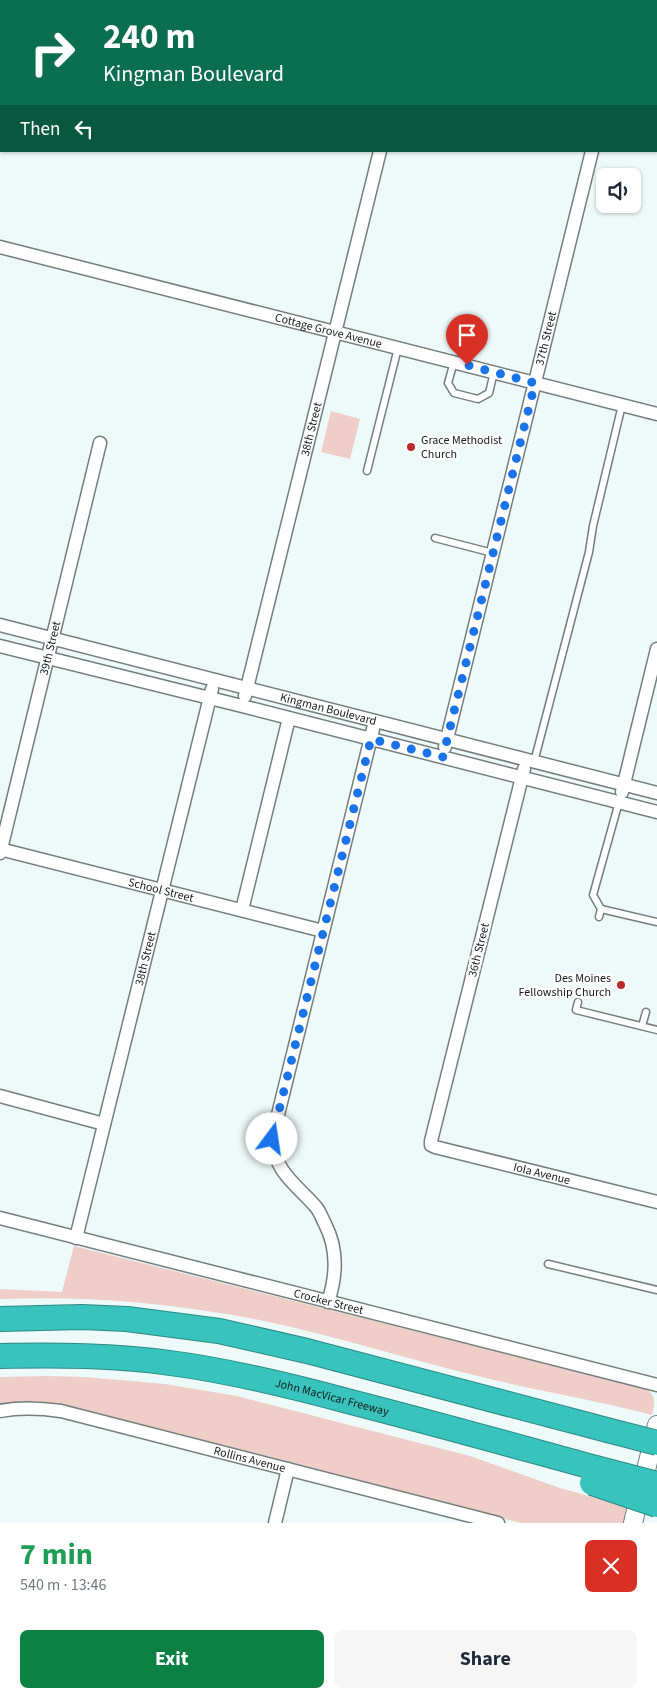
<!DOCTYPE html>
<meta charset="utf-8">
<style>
body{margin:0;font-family:"Source Sans 3",sans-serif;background:#f6f6f7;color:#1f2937;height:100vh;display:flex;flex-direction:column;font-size:19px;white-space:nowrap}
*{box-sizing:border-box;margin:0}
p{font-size:16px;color:#747a83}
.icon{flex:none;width:28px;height:28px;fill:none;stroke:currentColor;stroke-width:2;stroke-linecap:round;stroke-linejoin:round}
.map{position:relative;height:1523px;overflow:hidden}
.details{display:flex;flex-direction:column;background:#fff;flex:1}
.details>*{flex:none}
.guide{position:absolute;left:0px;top:0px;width:658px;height:152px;box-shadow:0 1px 4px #0004;background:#0b6e4f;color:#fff;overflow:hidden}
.tools{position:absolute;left:596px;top:168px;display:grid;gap:10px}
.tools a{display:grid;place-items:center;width:45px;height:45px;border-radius:8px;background:#fff;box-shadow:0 1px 4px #0004;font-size:25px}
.pin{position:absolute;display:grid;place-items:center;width:42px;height:42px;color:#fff;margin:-51px -21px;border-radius:50% 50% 50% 0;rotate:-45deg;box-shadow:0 0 5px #0007}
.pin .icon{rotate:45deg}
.me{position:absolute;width:55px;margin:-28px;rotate:14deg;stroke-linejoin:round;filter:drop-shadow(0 0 4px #0008)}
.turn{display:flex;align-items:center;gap:18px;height:105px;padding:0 20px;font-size:22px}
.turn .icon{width:65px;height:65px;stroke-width:2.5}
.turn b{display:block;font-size:35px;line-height:42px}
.then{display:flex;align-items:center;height:48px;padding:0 20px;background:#0003;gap:10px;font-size:19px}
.round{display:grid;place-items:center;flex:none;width:52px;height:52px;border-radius:8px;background:#f6f6f7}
.summary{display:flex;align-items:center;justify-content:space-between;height:85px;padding:0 20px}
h1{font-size:30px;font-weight:700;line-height:38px;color:#1e9e55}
.cta{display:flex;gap:10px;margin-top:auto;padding:10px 20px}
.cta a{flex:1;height:58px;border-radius:8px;background:#0b8043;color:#fff;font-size:20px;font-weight:700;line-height:58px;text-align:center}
.cta a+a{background:#f6f6f7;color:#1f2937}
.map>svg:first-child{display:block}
.green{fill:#efceca}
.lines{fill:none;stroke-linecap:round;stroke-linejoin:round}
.lane-casing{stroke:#737e7d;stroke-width:9}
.street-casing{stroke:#737e7d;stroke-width:15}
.secondary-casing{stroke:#737e7d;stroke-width:20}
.highway-casing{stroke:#2c8984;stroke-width:26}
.lane{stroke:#fff;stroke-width:6}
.street{stroke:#fff;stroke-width:12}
.secondary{stroke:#fff;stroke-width:18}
.highway{stroke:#38c4bc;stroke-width:24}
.highway-bridge-casing{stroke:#2c8984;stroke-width:26;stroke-linecap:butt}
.highway-bridge{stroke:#38c4bc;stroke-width:24}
.route{stroke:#1a73e8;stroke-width:9;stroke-dasharray:0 16.2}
.poi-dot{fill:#bb2b2c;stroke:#fff;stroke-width:2}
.labels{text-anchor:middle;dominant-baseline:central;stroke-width:5;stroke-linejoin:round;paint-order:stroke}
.street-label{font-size:12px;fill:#171b1b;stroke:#fff}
.poi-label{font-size:12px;fill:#171b1b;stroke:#fff;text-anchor:start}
</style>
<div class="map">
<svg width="657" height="1523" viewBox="0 0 657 1523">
<rect width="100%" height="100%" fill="#eefaf9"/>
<path class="green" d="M331,411L360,419L350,459L321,452Z
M74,1246L643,1388C657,1394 655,1403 652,1415C596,1400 538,1391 482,1377C397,1357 312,1328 226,1314C151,1301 76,1296 0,1299V1289L62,1292Z
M45,1376L86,1377L165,1384L237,1396L470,1456L560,1488L629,1507L625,1523H521L67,1406L36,1401L0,1405V1377Z"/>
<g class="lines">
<g class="lane-casing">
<path id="lane" d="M128,1V0
M0,47H1
M454,362L448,383L454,393L478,399L489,393L494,372
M367,471L398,348
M435,538L493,553
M534,762L589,552L593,526L622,405
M601,909L657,922
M599,917L601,909L593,895L619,802
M578,1002L576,1010L657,1030
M642,1026L646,1012
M548,1264L657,1290"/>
</g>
<g class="street-casing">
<g id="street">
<path d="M214,1V0"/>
<path d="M417,1L418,0"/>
<path d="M629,1V0"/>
<path id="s1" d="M0,247L657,414"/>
<path id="s2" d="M0,625L657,793"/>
<path d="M0,646L242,706L657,812"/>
<path id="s3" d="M245,696L380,151"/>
<path id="s4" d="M445,747L592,151"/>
<path id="s5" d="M524,769L431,1141V1145L435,1147L657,1202"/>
<path d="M622,792L657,649"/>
<path id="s6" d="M0,849L323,931"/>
<path id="s7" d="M0,853L100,443"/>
<path d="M242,910L289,718"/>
<path d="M0,1096L104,1124"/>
<path id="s8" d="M0,1218L657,1385"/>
<path id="s9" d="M76,1238L212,689"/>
<path d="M328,1302C337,1275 338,1249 325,1224C322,1218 320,1212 316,1207C294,1182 276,1174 272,1139L375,721"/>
<path id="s10" d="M0,1411C21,1407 40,1408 61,1411L498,1523"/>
<path d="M275,1523L288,1469"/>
</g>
</g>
<g class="secondary-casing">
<path id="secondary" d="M452,0L457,1
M656,51H657
M633,1523L657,1425"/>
</g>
<g class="highway-casing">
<g id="highway">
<path d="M0,1319L82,1317L127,1319L219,1331L307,1351L607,1430"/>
<path id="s11" d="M0,1356C57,1355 114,1355 170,1363C232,1371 292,1386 351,1402C433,1423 515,1446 596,1468"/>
</g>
</g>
<use href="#lane" class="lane"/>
<use href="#street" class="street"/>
<use href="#secondary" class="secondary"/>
<use href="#highway" class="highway"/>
<g class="highway-bridge-casing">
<path id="highway-bridge" d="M607,1430L657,1443
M596,1468L657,1484
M592,1483L657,1505"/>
</g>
<use href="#highway-bridge" class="highway-bridge"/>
</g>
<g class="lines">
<path class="route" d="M272,1139L371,739L443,757L447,740L535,383L467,365"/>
</g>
<g class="poi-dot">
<circle cx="411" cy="447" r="5"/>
<circle cx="621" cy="985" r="5"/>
</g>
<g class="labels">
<g class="street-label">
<text stroke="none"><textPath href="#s1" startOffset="339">Cottage Grove Avenue</textPath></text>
<text stroke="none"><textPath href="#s4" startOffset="421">37th Street</textPath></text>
<text stroke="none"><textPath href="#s3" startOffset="275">38th Street</textPath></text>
<text stroke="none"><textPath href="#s7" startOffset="211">39th Street</textPath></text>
<text stroke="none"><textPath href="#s2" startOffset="339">Kingman Boulevard</textPath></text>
<text stroke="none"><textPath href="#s6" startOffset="166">School Street</textPath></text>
<text transform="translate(479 950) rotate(-76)">36th Street</text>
<text stroke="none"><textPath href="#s9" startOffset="288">38th Street</textPath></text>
<text stroke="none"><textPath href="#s5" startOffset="502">Iola Avenue</textPath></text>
<text stroke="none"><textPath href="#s8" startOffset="339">Crocker Street</textPath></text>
<text stroke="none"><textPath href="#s11" startOffset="336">John MacVicar Freeway</textPath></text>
<text stroke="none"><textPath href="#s10" startOffset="256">Rollins Avenue</textPath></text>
</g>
<g class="poi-label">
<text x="421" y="440">Grace Methodist<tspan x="421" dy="14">Church</tspan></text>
<text x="611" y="978" text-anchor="end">Des Moines<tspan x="611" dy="14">Fellowship Church</tspan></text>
</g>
</g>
</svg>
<div class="tools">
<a><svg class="icon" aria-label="sound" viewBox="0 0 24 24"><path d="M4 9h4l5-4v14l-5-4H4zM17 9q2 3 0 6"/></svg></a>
</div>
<div class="pin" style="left:467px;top:365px;background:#d93025"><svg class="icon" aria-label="arrive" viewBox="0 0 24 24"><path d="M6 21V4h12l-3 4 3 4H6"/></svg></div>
<svg class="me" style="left:272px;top:1139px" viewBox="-20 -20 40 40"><circle r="19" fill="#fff"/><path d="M0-13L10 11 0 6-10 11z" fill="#1a73e8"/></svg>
<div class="guide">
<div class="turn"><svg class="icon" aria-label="right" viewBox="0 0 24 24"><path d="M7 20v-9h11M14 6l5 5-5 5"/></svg><div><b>240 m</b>Kingman Boulevard</div></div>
<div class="then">Then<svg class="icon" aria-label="left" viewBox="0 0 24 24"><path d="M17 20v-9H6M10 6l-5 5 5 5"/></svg></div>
</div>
</div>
<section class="details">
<div class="summary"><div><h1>7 min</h1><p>540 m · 13:46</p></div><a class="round" style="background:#d93025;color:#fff"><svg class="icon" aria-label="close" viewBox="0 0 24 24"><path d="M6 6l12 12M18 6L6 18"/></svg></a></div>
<div class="cta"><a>Exit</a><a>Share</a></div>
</section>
